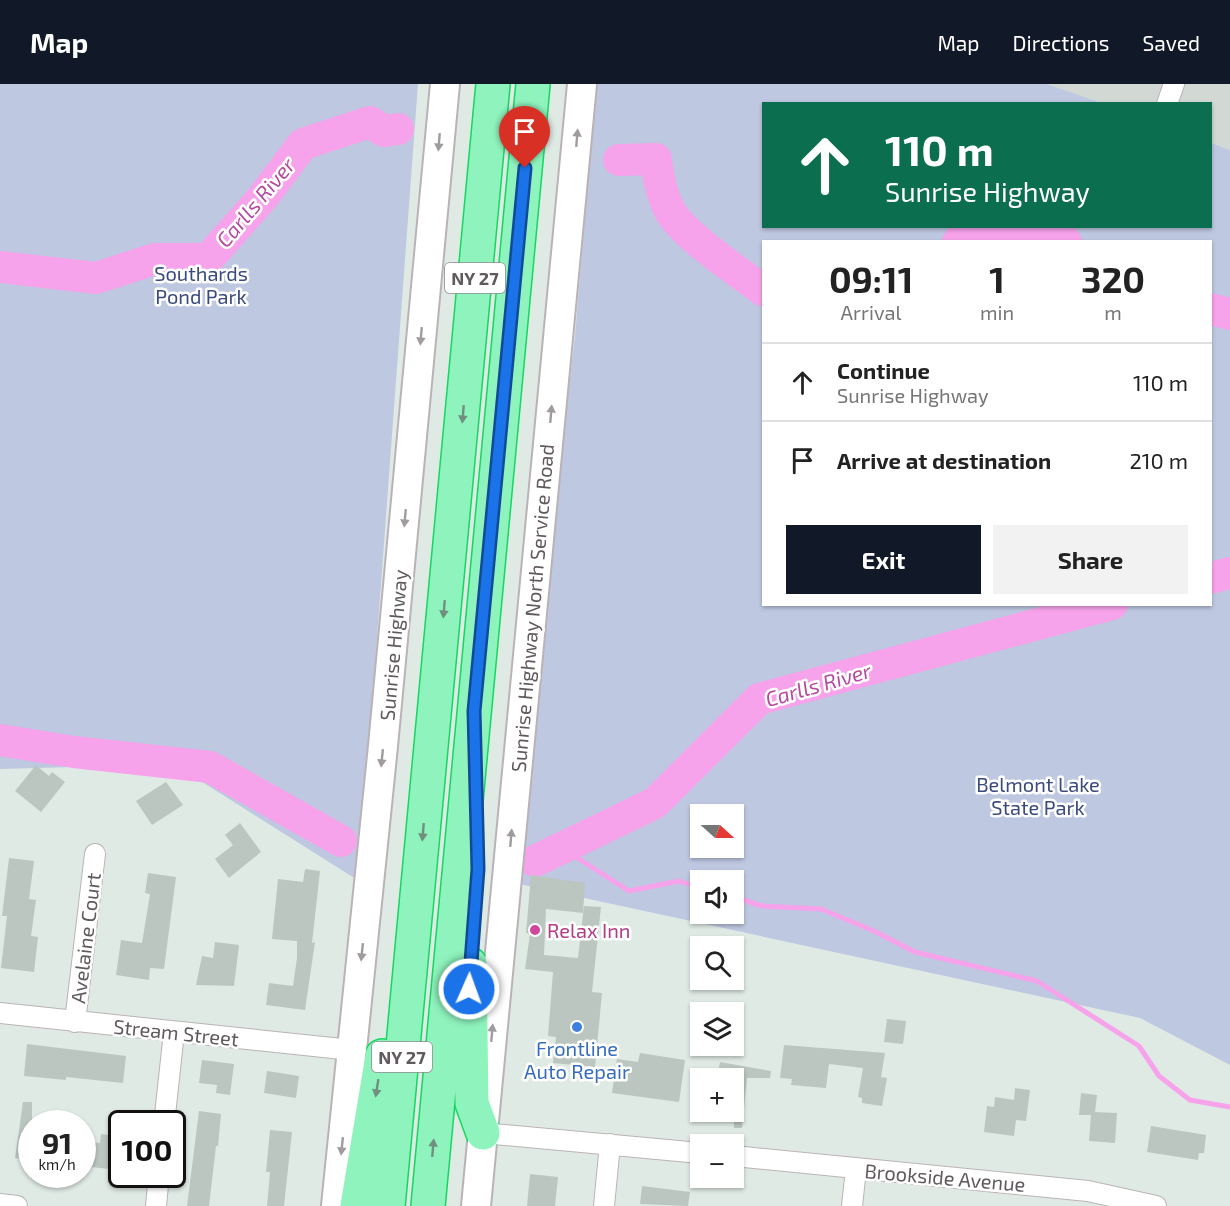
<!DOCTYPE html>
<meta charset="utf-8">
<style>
body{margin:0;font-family:"Exo 2",sans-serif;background:#f2f2f2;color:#222;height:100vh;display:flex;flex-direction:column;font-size:22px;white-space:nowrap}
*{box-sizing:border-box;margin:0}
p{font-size:20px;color:#767676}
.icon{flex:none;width:33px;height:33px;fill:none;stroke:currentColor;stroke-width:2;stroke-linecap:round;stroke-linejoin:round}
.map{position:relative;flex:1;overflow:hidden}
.drawer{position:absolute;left:762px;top:156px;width:450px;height:366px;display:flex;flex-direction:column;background:#fff;border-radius:0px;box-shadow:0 2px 4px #0004}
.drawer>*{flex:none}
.banner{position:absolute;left:762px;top:18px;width:450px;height:126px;border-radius:0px;box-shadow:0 2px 4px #0004;background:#0b6e4f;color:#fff;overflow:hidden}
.needle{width:39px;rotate:111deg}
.tools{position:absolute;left:690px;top:720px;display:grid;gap:12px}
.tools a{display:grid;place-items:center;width:54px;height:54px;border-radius:0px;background:#fff;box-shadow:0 2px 4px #0004;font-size:30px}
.speed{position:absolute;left:18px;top:1026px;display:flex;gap:12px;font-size:30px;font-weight:700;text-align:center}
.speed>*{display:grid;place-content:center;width:78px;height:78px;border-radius:50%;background:#fff;box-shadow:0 2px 4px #0004;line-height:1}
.speed small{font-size:15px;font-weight:400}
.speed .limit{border:3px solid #111;border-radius:9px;background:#fff;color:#111}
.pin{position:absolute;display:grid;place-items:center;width:51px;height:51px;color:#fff;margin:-62px -26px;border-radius:50% 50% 50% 0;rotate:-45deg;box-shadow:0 0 6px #0007}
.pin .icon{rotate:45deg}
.me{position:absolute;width:66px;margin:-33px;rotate:2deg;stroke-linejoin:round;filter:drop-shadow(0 0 4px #0008)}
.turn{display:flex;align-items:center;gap:21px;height:126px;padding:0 24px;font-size:27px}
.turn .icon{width:78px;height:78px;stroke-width:2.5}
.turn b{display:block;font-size:42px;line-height:51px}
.eta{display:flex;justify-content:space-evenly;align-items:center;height:102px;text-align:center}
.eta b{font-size:36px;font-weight:700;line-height:42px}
.cta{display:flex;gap:12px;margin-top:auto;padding:12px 24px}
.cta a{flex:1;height:69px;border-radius:0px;background:#111827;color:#fff;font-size:24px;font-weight:700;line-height:69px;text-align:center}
.cta a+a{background:#f2f2f2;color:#222}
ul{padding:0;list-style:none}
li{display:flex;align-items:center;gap:18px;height:78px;padding:0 24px;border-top:2px solid #e0e0e0}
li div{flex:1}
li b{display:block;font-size:22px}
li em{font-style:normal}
header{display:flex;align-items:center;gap:36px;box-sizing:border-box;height:84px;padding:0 30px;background:#111827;color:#fff}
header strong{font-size:28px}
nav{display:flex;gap:33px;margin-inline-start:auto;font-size:21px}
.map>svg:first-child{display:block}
.industrial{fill:#d2d9d5}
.green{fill:#bec8e1;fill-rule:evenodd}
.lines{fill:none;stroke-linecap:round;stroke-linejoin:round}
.stream{stroke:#f7a3eb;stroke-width:5}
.river{stroke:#f7a3eb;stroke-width:32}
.building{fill:#bcc6c0}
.minor-casing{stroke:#bab3b7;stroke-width:22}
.secondary-casing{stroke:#bab2b7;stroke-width:32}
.motorway-casing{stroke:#13d861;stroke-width:36}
.minor{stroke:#fff;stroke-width:20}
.secondary{stroke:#fff;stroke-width:28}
.motorway{stroke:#8ef3bc;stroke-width:33}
.oneway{fill:#a09b9e}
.oneway2{fill:#708f7f}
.route-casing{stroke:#114b97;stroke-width:15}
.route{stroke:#1a73e8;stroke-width:10}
.hotel-dot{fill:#d1479c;stroke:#fff;stroke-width:2}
.shop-dot{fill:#3f7fe0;stroke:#fff;stroke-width:2}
.labels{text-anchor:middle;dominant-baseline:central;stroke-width:5;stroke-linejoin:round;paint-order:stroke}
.shield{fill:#fff;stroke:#908b8e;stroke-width:1.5}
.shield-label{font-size:18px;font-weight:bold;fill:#60595e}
.park-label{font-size:20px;fill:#3a4a7d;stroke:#fff}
.street-label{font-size:20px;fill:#60595e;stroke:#fff}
.hotel-label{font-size:20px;fill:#b23c85;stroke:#fff;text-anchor:start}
.shop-label{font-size:20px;fill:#366cbe;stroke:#fff}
.water-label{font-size:21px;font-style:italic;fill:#b7499f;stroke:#fff}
</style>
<header>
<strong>Map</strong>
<nav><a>Map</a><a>Directions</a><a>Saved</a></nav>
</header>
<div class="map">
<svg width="1230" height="1122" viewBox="0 0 1230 1122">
<rect width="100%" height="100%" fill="#e0eae5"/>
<path class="industrial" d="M1025,0H1230V77L1211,70L1210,20L1077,19Z"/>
<path class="green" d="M0,0H418L359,797L196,694L73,683L0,685Z
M596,0H1047L1101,19L764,20V142H1210L1211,59L1230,66V981L1140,934L510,798L575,252ZM764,158H1210V520H764ZM700,730H734V764H700ZM700,796H734V830H700Z"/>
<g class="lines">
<path class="stream" d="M562,764L629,807L679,797L700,804
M734,813L762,822L821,825L874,847L915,868L1037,897L1139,962L1159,992L1190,1016L1230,1023"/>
<path class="river" d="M619,76L656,75C658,92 661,109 669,125C681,150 739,188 764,207
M958,158L993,143L1051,145L1066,158
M0,183L96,194L155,175H208L263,113L303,60L370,38L384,47L398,45
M1210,225L1230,230
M1210,494L1230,489
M0,656L74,668L210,683L341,757
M535,777L655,719L759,615L1112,520"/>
</g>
<path class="building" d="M36,681L49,692L52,688L65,698L41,728L15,707Z
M166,698L183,721L152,741L136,717Z
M240,739L261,768L229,794L215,775L233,761L225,751Z
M9,774L34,777L29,815L36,816L31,852L38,853L34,888L1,884L7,832H2Z
M305,785L320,787L312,859L315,858L305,926L266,921L269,899L293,902L297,874V857L272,855L278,795L303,798Z
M148,789L176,793L164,885L150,884L149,896L116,891L121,856L142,859L150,810L145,809Z
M531,791L585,799L583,829L546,825L544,871L578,874L584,822L601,823L592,908L602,909L595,983L553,979L556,953L548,952L553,888L525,885L530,850L526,849Z
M215,858L239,861L234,902L196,901L202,872L213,874Z
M887,935L906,937L903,960L884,958Z
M27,960L126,972L123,999L66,993V996L24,992Z
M784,961L885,969L881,993L887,994L882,1022L862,1019V1014L858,1013L863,984L829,980L826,1004L791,1001L792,995L780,994Z
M640,969L685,976L679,1018L612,1009L617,975L638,978Z
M202,976L234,980L230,1011L216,1009L217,1001L199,999Z
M720,978L771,987L770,994H747L742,1044H734V994H717Z
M267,987L299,992L296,1014L264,1009Z
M1015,1004L1030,1006L1026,1037L1016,1036L1014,1052L984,1048L987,1022L994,1023L995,1013L1014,1016Z
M1081,1009L1097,1011L1095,1028L1117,1029L1115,1059L1089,1057L1091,1031H1079Z
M23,1018H32V1076L15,1074Z
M199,1027L221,1030L218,1062H216L209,1122H187Z
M1151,1042L1206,1051L1204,1069H1199L1198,1076L1147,1068Z
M270,1046L292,1048L284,1122H267L270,1088H266Z
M101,1050L121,1053L118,1086L82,1082V1057L100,1059Z
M530,1090L558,1093L555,1122H527Z
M642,1102L690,1108L688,1122L640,1120Z"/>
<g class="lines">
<g class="minor-casing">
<path id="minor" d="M1167,20L1174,0
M0,929L352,966
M75,938L95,770
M164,1040L174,948
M483,1049L700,1069
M734,1072L1088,1107L1156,1122
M0,1120L17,1122
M156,1122L159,1090
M604,1122L610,1060
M852,1122L856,1085"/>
</g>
<g class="secondary-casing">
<path id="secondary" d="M336,1122L383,662L445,0
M476,1122L582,0"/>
</g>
<g class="motorway-casing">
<path id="motorway" d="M470,880L472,1019L483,1049
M357,1122L382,972
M388,1122L493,0
M428,1122L533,0"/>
</g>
<use href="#minor" class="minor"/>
<use href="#secondary" class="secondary"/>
<use href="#motorway" class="motorway"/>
</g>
<defs><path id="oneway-solid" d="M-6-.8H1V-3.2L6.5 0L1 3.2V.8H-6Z" transform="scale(1.5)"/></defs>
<g class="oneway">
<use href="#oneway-solid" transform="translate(577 54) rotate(-85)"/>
<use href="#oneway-solid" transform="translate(439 58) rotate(95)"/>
<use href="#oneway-solid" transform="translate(421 252) rotate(95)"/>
<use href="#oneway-solid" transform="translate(551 330) rotate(-85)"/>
<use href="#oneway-solid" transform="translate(405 434) rotate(95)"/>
<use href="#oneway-solid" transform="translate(382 674) rotate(96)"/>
<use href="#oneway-solid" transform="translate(511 754) rotate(-85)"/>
<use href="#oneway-solid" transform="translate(362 868) rotate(96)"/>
<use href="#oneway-solid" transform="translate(492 949) rotate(-85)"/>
<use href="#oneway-solid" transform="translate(342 1062) rotate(96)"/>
</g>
<g class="oneway2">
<use href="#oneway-solid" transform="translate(463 330) rotate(95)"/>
<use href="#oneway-solid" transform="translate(444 525) rotate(95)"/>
<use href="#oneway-solid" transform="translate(423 748) rotate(95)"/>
<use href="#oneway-solid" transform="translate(377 1004) rotate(99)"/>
<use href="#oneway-solid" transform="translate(433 1064) rotate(-85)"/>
</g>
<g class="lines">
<g class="route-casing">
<path id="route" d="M469,905L478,785L474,627L525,84"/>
</g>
<use href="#route" class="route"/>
</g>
<circle class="hotel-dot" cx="535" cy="846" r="6"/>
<circle class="shop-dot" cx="577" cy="943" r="6"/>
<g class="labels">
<g class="shield">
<rect x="445" y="179" width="60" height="30" rx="4.5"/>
<rect x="372" y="958" width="60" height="30" rx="4.5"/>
</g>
<g class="shield-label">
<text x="475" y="194">NY 27</text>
<text x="402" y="973">NY 27</text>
</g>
<g class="park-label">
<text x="201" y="189">Southards<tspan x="201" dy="23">Pond Park</tspan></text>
<text x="1038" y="700">Belmont Lake<tspan x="1038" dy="23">State Park</tspan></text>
</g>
<g class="street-label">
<text transform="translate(532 524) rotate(-85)">Sunrise Highway North Service Road</text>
<text transform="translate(393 561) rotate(-85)">Sunrise Highway</text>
<text transform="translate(85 854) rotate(-83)">Avelaine Court</text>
<text transform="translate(176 948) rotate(6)">Stream Street</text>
<text transform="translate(945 1093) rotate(5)">Brookside Avenue</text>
</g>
<g class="hotel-label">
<text x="547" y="846">Relax Inn</text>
</g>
<g class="shop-label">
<text x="577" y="964">Frontline<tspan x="577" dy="23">Auto Repair</tspan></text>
</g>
<g class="water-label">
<text transform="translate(255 118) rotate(-50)">Carlls River</text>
<text transform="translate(818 600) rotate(-16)">Carlls River</text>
</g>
</g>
</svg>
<div class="tools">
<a><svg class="needle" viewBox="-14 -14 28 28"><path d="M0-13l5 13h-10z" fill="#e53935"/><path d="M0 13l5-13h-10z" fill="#767676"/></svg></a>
<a><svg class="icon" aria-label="sound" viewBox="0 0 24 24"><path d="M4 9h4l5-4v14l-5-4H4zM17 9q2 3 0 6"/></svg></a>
<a><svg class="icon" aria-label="search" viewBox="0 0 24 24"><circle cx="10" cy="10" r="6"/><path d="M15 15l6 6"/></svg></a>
<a><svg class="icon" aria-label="layers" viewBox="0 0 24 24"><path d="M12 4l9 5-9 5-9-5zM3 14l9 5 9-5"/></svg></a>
<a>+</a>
<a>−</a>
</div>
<div class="speed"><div>91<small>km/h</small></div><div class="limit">100</div></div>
<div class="pin" style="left:525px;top:84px;background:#d93025"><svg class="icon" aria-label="arrive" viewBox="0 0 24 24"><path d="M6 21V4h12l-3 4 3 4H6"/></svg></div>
<svg class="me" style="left:469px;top:905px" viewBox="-20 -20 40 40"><circle r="17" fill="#1a73e8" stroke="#fff" stroke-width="3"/><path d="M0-11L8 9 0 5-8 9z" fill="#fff"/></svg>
<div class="banner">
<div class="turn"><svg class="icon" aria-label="ahead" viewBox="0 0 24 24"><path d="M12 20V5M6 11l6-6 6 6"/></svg><div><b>110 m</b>Sunrise Highway</div></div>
</div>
<section class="drawer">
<div class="eta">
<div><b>09:11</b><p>Arrival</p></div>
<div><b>1</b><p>min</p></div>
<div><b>320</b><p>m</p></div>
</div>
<ul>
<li><svg class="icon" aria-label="ahead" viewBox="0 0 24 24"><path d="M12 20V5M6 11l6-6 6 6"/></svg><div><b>Continue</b><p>Sunrise Highway</p></div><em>110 m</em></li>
<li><svg class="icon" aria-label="arrive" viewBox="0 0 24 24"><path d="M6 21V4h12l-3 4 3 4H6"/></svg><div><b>Arrive at destination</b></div><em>210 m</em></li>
</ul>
<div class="cta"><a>Exit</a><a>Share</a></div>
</section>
</div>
